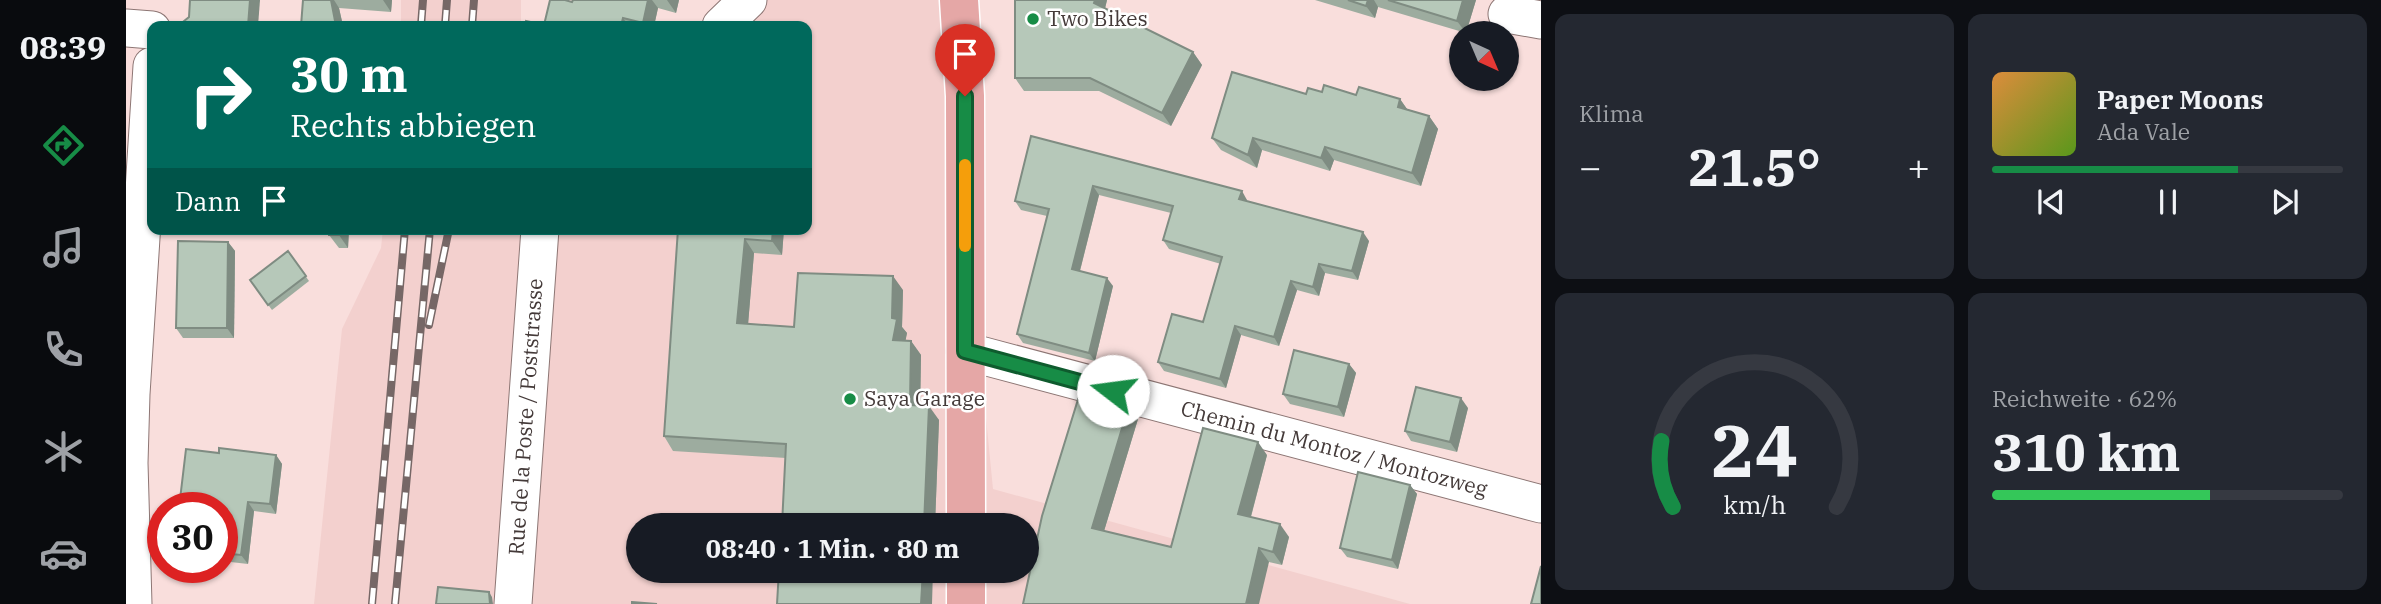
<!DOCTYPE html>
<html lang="de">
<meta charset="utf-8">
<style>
:root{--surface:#171b24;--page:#242831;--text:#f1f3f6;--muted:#9ea1a6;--line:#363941;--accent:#178c46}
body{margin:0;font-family:"IBM Plex Serif",serif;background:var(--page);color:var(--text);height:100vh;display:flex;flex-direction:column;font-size:26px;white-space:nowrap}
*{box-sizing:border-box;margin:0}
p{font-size:23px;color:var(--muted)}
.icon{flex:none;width:38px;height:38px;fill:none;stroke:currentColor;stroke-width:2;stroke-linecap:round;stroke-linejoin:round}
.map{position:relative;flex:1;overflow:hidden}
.side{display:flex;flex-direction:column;gap:14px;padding:14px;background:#0d0f14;width:840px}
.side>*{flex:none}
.guide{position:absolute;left:21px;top:21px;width:665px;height:214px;border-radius:14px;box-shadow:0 2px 5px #0004;background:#00695c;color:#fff;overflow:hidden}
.needle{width:46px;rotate:136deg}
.controls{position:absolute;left:1323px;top:21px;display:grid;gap:14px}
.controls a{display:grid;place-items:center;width:70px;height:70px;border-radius:50%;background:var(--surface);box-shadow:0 2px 5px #0004;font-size:35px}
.speed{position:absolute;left:21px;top:492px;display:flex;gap:14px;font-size:35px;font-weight:700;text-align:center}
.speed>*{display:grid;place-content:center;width:91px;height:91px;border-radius:50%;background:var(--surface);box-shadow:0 2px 5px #0004;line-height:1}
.speed .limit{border:10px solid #d22;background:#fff;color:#111}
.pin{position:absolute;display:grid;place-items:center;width:60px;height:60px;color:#fff;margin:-72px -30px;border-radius:50% 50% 50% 0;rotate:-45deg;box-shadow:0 0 7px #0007}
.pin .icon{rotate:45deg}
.me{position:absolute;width:77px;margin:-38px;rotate:285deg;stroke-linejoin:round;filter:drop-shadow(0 0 5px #0008)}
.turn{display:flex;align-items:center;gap:24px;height:147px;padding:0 28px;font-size:32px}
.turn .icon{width:91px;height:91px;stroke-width:2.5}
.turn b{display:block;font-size:49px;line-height:60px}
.then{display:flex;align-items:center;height:66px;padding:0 28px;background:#0003;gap:14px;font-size:26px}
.big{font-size:52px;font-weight:800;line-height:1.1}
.side .widget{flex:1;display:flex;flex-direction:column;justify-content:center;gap:10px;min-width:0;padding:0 24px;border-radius:14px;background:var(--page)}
.side .dial{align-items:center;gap:0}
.dial svg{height:182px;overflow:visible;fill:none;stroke:var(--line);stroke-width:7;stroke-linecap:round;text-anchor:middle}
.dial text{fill:var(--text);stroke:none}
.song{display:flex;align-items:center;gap:21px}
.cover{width:84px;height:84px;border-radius:10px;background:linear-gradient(135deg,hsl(30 70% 55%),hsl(90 70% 35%))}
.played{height:7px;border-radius:4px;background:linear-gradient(90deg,var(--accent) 70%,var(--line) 70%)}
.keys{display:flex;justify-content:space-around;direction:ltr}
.heat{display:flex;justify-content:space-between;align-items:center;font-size:38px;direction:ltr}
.charge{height:10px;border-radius:5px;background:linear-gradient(90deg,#34c759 62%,var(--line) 0)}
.side .tiles{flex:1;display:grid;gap:14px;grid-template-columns:repeat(2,1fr)}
.trip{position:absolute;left:500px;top:513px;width:413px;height:70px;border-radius:35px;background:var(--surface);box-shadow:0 2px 5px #0004;font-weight:800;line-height:70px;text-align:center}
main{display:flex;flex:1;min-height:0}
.menu{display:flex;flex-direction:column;width:126px;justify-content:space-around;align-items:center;background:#090b0e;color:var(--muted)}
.menu .icon{width:49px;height:49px}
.menu .selected{color:var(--accent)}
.menu b{font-size:32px;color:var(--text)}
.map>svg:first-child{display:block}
</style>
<main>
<nav class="menu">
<b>08:39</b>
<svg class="icon selected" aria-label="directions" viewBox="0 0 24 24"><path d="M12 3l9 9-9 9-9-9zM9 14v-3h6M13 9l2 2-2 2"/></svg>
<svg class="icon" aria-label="music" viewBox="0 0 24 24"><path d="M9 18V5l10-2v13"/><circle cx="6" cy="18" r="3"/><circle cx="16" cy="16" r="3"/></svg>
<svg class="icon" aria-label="phone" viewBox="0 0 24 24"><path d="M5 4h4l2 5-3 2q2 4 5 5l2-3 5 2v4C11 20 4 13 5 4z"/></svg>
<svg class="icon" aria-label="climate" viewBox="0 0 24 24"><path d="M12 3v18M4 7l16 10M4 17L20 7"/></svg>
<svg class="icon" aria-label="car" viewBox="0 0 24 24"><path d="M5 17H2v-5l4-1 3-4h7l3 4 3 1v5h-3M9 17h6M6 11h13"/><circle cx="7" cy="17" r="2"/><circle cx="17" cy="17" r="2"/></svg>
</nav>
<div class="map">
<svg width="1415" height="604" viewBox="0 0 1415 604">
<rect width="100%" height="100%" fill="#f9dedc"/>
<g fill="#f3d0ce" fill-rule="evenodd">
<rect x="275" y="0" width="120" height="26"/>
<path d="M621,0H819L867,489L1284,604H188L216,329L255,248L257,229H681V26H589ZM513,525H901V570H513Z"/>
</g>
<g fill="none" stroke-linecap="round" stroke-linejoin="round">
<defs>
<g id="minor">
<polyline points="1381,14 1415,20"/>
<polyline points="595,26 622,0"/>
<polyline points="0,28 26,30"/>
<polyline points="839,351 1415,504"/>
<polyline points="7,604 3,463 5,394 26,66"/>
<polyline points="387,604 414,229"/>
</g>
<g id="major">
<polyline points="833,0 839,96 840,525"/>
<polyline points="840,570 840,604"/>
</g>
</defs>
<use href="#minor" stroke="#8d7674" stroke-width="39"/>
<use href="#major" stroke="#fff" stroke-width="41"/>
<use href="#minor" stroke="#fff" stroke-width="37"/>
<use href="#major" stroke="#e5a7a6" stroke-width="38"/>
<defs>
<g id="rail">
<polyline points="295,26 297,0"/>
<polyline points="319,26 321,0"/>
<polyline points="346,26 348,0"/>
<polyline points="303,325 323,229"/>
<polyline points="246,604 279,229"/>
<polyline points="269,604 304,229"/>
</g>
</defs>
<use href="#rail" stroke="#766766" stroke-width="8"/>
<use href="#rail" stroke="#fff" stroke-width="5" stroke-dasharray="16" stroke-linecap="butt"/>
</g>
<g fill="#9dac9f">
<polygon points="177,0 266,0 265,12 213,8 217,26 175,26"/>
<polygon points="447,0 553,0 550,13 532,8 528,26 399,26 418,25 446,2"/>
<polygon points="889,0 981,0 979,9 1067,52 1076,65 1045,126 973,91 898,91 889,78"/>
<polygon points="1189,0 1350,0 1340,33 1252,7 1249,18"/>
<polygon points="1196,92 1274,99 1281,109 1303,116 1312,129 1295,186 1208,160 1204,171 1136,150 1131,168 1095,150 1086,138 1180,94"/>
<polygon points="905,136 1121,200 1121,201 1243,241 1232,280 1199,273 1193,296 1171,290 1153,346 1115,335 1100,388 1038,371 1032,362 1077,322 1095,264 1043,249 1037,240 1045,213 973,195 954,271 987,286 969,361 897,343 891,334 921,216 895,210 889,201"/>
<polygon points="202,229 223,229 222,248 213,248 203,235"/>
<polygon points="552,229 658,229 656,255 628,253 622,324 668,327 777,290 776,327 781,333 779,341 785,341 795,355 794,405 813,420 809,525 656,525 660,458 547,451 538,436"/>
<polygon points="102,242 109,251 108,338 57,338 50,328"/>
<polygon points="162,251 183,281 146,310 124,280"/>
<polygon points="1223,364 1230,373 1218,417 1164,404 1157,394"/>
<polygon points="1003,405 1012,419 978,531 1045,547 1141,455 1125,517 1163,537 1156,565 1143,562 897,604"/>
<polygon points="1342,408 1331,452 1285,441 1279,431"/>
<polygon points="93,453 150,455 156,464 150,514 128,511 122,564 96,561 96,508"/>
<polygon points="1284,485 1291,494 1272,569 1221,557 1214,548"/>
</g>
<g fill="#7f8c82">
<polygon points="124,0 134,0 132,26 122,26"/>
<polygon points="205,0 208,0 213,8 217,26 210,26"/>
<polygon points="257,0 266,0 265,12"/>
<polygon points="522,0 526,0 532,8 528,26 519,26 517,23"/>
<polygon points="541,0 553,0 550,13"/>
<polygon points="969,0 981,0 977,16 968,3"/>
<polygon points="1242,0 1248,0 1252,7 1249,18 1240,6"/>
<polygon points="1337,0 1350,0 1340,33 1331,21"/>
<polygon points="497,18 503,26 495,26"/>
<polygon points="1067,52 1076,65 1045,126 1036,113"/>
<polygon points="1274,99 1283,112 1272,107"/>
<polygon points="1303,116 1312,129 1295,186 1286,173"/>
<polygon points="1127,138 1136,150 1131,168 1122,155"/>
<polygon points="1199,147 1208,160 1204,171 1195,158"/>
<polygon points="967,186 973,195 952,278 946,269"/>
<polygon points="1116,191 1121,200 1119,207 1113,199"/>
<polygon points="213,229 223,229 222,248 213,235"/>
<polygon points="647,229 658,229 656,255 646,241"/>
<polygon points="1237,232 1243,241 1232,280 1226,271"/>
<polygon points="619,239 628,253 621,337 611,323"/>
<polygon points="102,242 109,251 108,338 101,328"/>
<polygon points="1193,264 1199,273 1193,296 1187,287"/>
<polygon points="767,276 777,290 776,327 781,333 777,354 767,340 766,318"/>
<polygon points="981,278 987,286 969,361 963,353"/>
<polygon points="1165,281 1171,290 1153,346 1148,337"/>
<polygon points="1109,326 1115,335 1100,388 1094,379"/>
<polygon points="785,341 795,355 794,419 784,405"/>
<polygon points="1223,364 1230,373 1218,417 1212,407"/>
<polygon points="1335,398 1342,408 1331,452 1324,442"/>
<polygon points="1003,405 1012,419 975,541 966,528"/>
<polygon points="803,406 813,420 809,525 798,525"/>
<polygon points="1132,442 1141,455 1122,527 1112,514"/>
<polygon points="150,455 156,464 150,514 144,504"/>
<polygon points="1284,485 1291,494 1272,569 1266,560"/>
<polygon points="122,502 128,511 122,564 115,555"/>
<polygon points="1154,524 1163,537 1156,565 1147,552"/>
<polygon points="1133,548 1143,562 1133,604 1120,604"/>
<polygon points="797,570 807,570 806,604 795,604"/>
<polygon points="363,592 366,597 367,604 364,604"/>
</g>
<g fill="#b6c8b9" stroke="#7f8c82" stroke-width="2">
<polygon points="64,0 124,0 122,26 52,26 63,17"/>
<polygon points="177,0 205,0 210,26 175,26"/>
<polygon points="424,0 439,0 446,2 447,0 522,0 517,23 497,18 495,26 399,26 400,21 418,25"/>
<polygon points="889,0 969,0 968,3 1067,52 1036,113 964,78 889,78"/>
<polygon points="1222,0 1242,0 1240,6"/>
<polygon points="1262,0 1337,0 1331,21"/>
<polygon points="1106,72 1180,94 1182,88 1196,92 1198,85 1230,95 1233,87 1274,99 1272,107 1303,116 1286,173 1199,147 1195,158 1127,138 1122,155 1086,138"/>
<polygon points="905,136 1116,191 1113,199 1237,232 1226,271 1193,264 1187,287 1165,281 1148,337 1109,326 1094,379 1032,362 1046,314 1077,322 1096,257 1037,240 1047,206 967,186 946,269 981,278 963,353 891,334 923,209 889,201"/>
<polygon points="202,229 213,229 213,235 203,235"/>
<polygon points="552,229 647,229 646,241 619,239 611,323 668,327 672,273 767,276 766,318 771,319 767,340 785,341 784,405 803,406 798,525 656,525 660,444 538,436"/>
<polygon points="52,241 102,242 101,328 50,328"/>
<polygon points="162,251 180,276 142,305 124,280"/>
<polygon points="1168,350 1223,364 1212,407 1157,394"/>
<polygon points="1290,387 1335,398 1324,442 1279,431"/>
<polygon points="954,393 1003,405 966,528 1045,547 1077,428 1132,442 1112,514 1154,524 1147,552 1133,548 1120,604 897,604 916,516"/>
<polygon points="93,448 150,455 144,504 122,502 115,555 96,553 96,508 53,508 60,449 93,453"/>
<polygon points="1232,472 1284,485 1266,560 1214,548"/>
<polygon points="1415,566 1415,604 1405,604"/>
<polygon points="653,570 797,570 795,604 651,604"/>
<polygon points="312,587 363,592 364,604 310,604"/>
<polygon points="506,602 531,604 506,604"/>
</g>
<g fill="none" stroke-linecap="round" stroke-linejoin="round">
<defs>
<polyline id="route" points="839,96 839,351 987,391"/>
</defs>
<use href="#route" stroke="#0f5b2e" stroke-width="18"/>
<use href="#route" stroke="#178c46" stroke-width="12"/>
<polyline stroke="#f59e0b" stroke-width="12" points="839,246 839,165"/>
</g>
<g fill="#178c46" stroke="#fff" stroke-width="2.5">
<circle cx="907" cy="19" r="7"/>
<circle cx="724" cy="399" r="7"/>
</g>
<g text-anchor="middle" stroke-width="5" stroke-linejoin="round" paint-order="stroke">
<g font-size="21" fill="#443a39" stroke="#fff" text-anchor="start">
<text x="921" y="26">Two Bikes</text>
<text x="738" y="406">Saya Garage</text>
</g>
<g font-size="21" fill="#443a39" stroke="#fff">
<text transform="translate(400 417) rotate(-86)" y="7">Rue de la Poste / Poststrasse</text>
<text transform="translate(1208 449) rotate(15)" y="7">Chemin du Montoz / Montozweg</text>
</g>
</g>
</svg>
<div class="controls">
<a><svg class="needle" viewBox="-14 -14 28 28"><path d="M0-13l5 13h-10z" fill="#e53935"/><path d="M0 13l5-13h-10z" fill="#9ea1a6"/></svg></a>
</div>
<div class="speed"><div class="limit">30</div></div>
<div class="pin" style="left:839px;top:96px;background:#d93025"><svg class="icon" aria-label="arrive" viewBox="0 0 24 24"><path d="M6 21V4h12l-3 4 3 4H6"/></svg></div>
<svg class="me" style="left:987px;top:391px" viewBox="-20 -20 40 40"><circle r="19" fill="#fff"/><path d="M0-13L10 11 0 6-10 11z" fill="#178c46"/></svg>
<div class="trip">08:40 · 1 Min. · 80 m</div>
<div class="guide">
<div class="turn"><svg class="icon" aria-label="right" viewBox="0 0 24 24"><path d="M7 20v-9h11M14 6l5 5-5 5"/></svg><div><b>30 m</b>Rechts abbiegen</div></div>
<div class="then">Dann<svg class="icon" aria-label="arrive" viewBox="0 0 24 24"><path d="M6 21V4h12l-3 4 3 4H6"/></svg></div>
</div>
</div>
<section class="side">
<div class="tiles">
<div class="widget"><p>Klima</p>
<div class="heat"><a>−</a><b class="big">21.5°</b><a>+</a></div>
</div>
<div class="widget">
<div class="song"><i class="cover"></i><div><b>Paper Moons</b><p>Ada Vale</p></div></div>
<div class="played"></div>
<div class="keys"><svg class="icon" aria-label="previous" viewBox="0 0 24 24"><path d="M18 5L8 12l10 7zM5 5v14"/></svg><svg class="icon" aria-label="pause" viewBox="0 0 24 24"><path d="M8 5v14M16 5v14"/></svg><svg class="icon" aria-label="next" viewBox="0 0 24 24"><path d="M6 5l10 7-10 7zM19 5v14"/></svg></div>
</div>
<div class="widget dial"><svg viewBox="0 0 100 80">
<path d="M14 69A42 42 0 1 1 86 69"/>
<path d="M14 69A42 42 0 0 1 9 40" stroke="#178c46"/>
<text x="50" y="56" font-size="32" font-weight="700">24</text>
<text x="50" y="72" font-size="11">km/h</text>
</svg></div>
<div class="widget"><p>Reichweite · 62%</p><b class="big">310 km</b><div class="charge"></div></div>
</div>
</section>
</main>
